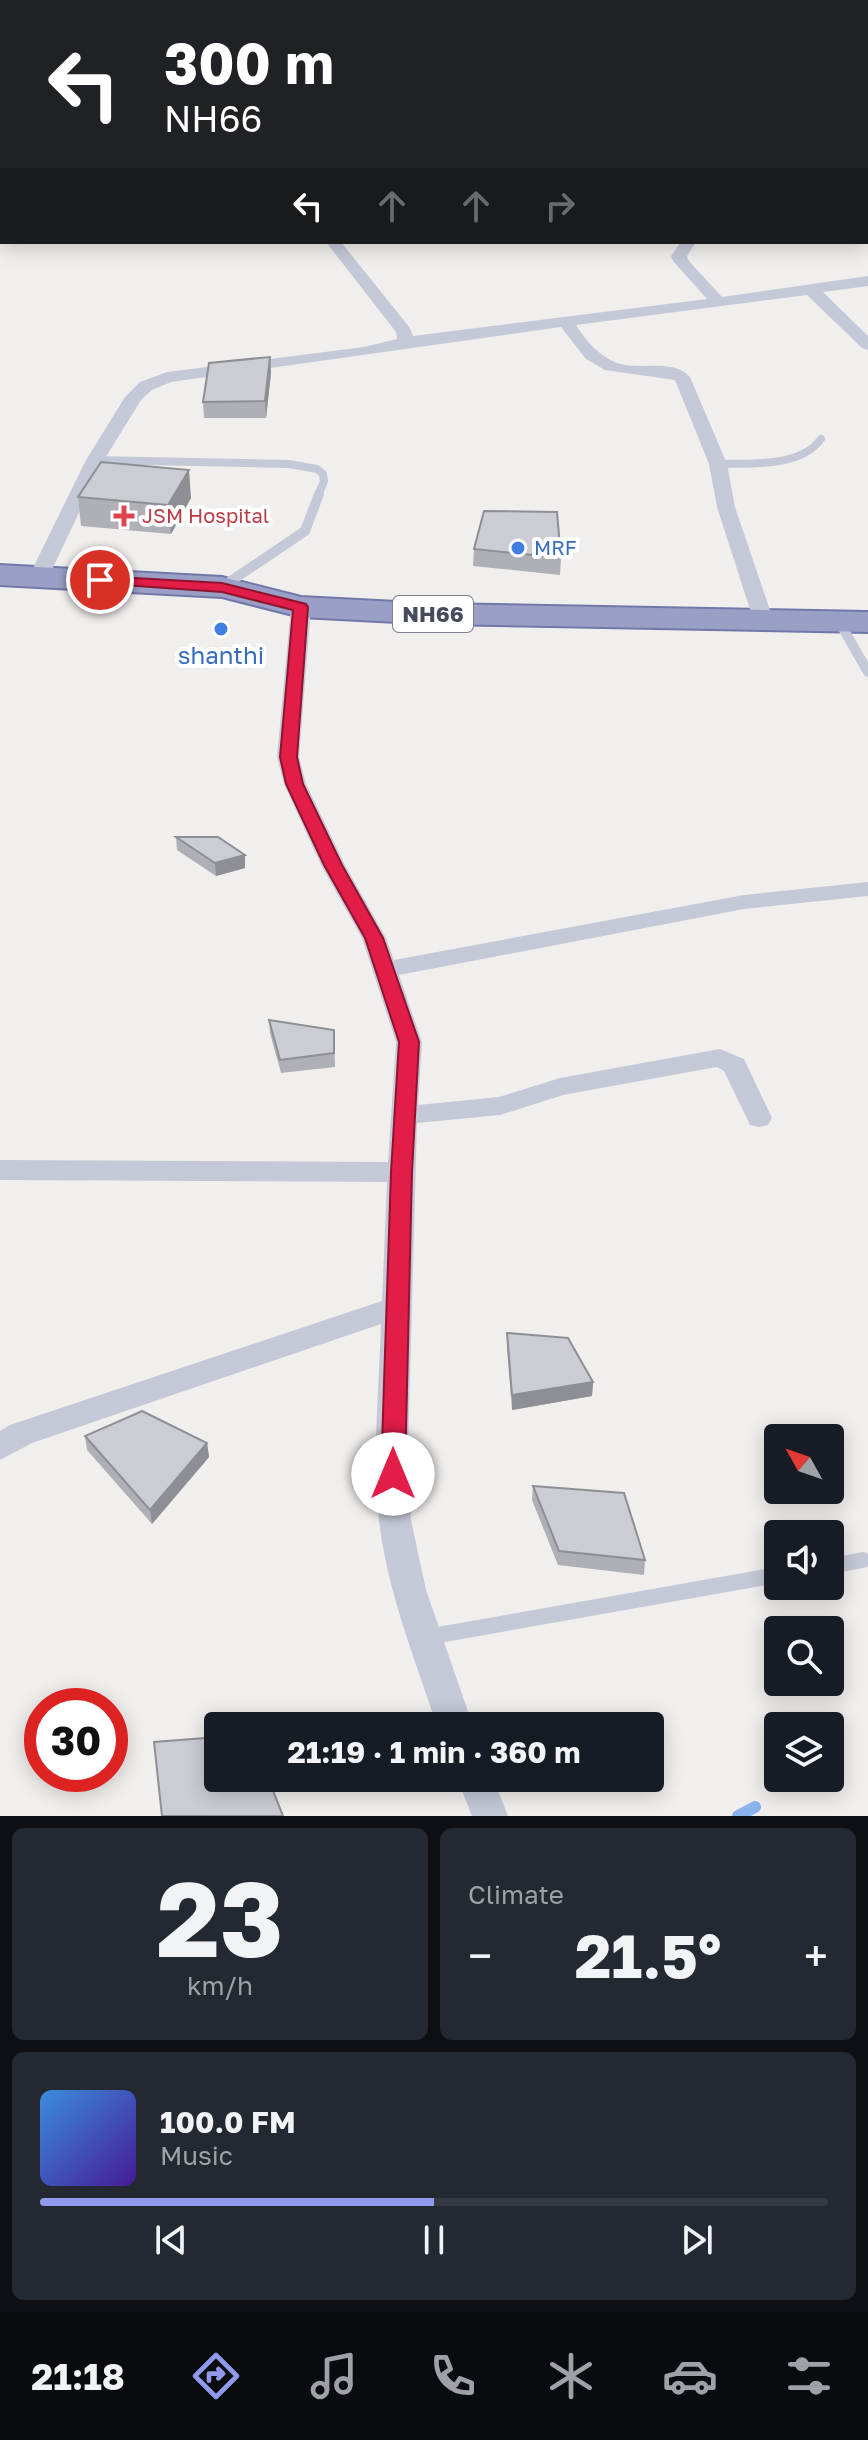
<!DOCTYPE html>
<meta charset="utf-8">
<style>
:root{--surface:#171b24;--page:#242831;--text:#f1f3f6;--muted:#9ea1a6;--line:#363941;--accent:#9099ec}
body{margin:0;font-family:"Golos Text",sans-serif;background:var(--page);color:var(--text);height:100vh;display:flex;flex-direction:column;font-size:30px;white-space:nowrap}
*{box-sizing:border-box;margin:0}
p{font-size:26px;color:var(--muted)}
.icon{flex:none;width:44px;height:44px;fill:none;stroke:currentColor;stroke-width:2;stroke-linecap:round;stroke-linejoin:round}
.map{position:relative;height:1816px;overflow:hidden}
.drawer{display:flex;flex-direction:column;gap:12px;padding:12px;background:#0d0f14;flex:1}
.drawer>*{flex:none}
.banner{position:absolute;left:0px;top:0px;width:868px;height:244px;box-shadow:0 4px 20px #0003;background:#202124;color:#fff;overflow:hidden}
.needle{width:52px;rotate:310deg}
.tools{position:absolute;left:764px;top:1424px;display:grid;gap:16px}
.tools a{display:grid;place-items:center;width:80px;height:80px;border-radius:8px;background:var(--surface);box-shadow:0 4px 20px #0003;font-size:40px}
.speed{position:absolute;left:24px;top:1688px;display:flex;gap:16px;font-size:40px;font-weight:700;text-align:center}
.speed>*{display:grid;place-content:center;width:104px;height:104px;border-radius:50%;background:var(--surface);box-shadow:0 4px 20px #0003;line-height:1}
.speed .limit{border:12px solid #d22;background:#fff;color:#111}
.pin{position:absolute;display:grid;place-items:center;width:68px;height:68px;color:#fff;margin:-34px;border:4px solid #fff;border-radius:50%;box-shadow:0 2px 8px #0007}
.me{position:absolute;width:88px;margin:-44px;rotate:0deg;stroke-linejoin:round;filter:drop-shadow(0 0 6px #0008)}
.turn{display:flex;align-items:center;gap:28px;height:168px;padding:0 32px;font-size:36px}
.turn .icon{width:104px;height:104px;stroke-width:2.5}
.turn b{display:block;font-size:56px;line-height:68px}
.lanes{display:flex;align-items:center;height:76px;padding:0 32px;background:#0003;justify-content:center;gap:40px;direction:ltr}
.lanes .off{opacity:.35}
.big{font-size:60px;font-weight:700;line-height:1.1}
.drawer .tile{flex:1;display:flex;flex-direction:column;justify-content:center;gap:12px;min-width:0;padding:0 28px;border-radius:12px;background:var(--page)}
.drawer .dial{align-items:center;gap:0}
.dial b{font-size:104px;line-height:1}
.song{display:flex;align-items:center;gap:24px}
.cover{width:96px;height:96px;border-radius:12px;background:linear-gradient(135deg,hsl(210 70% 55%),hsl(260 70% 35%))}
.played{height:8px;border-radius:4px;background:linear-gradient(90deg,var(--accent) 50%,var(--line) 50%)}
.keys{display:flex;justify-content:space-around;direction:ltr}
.heat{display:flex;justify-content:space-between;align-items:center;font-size:44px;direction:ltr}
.drawer .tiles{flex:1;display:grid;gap:12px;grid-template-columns:1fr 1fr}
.tile:last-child{grid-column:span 2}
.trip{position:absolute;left:204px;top:1712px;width:460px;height:80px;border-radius:8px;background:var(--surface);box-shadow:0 4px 20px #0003;font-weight:700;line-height:80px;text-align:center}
.dock{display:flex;height:128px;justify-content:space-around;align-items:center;background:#090b0e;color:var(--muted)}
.dock .icon{width:56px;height:56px}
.dock .active{color:var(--accent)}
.dock b{font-size:36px;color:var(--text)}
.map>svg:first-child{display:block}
</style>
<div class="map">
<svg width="868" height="1816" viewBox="0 0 868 1816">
<rect width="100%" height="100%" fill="#f1efee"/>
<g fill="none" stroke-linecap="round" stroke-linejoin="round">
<polyline stroke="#89b5ec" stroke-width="12" points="738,1816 755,1807"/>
<polygon fill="#89b5ec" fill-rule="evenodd" points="659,0 680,0 681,2 660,2"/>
<defs>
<polygon id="trunk" points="0,565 222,577 301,597 436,604 868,612 868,632 436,624 301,617 222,597 0,585"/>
</defs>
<use href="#trunk" stroke="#7178a9" stroke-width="4"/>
<g stroke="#c5c8d6" stroke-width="8">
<polyline points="95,460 289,464 317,469 323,474 324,481 318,496"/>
<path d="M718,464C750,463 800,468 821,439"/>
</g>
<g stroke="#c5c8d6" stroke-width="10">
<polyline points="222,587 305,531 319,494"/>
<polyline points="840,623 868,672"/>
</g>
<g stroke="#c5c8d6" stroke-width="16">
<polyline points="830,1566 863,1560"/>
<polyline points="427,1637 778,1575"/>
</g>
<g fill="#c5c8d6" fill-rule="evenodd">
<polygon points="0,0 5,0 7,2 2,2 0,6"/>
<polygon points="262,0 276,0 278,2 264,2"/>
<polygon points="331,0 348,0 350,2 333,2"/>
<polygon points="645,0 664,0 666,2 647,2"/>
<polygon points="868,45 868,53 866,54 866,46"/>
<rect x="0" y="208" width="2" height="8"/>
<path d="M326,242H341L410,328L413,336L707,299L673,261L671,256L681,242H696L687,256L688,260L722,297L868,276V286L823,292L868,336V350L862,348L807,295L576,325C586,341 599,356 617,363C640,371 673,358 690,377L727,464L735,507L774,622L771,626H757L754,622L717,507L709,464L675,380L605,370L586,359L561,327L171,382L152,390L141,400L104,460L49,576L46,580H32L29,576L86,460L125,397L140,382L167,372L364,347L397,339L396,332Z"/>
<path d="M301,601L311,607L299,757L306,784L345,865L386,938L394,960L744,895L868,882V896L744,909L399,975L422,1042L418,1105L499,1097L560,1078L720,1049L744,1059L772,1118L768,1125L759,1127L750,1125L724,1071L717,1067L563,1095L500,1115L417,1123L408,1450L411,1520L426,1590L473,1726H437C415,1659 387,1591 379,1520C372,1455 379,1388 381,1324L32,1443L0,1460V1431L10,1425L382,1301L387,1182L0,1180V1160L388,1162L396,1042L362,938L321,865L284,784L277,757L291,607Z"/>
<polygon points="457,1778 493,1778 508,1816 472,1816"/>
</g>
<use href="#trunk" fill="#9aa0c5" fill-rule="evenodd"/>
</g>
<g fill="#afafb6">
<polygon points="270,357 271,373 266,418 204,418 203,402"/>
<polygon points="78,497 191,498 171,534 81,526"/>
<polygon points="474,549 561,558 560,575 473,566"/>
<polygon points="176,837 245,855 245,868 216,876 177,850"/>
<polygon points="269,1020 334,1030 335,1067 281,1073 270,1033"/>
<polygon points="507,1333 593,1382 592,1396 512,1410 507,1348"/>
<polygon points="85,1436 207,1443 209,1457 152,1524 87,1450"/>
<polygon points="533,1486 645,1560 644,1575 558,1565 532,1500"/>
</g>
<g fill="#8e8f94">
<polygon points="270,357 271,373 266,418 265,401"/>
<polygon points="189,470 191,498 171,534 168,505"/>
<polygon points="245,855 245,868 216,876 215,863"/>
<polygon points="593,1382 592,1396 512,1410 512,1395"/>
<polygon points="207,1443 209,1457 152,1524 150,1510"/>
</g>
<g fill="#cbccd4" stroke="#8e8f94" stroke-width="2">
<polygon points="270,357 265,401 203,402 209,363"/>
<polygon points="101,462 189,470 168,505 78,497"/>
<polygon points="484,511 557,512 561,558 474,549"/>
<polygon points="176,837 218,837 245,855 215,863"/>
<polygon points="269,1020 334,1030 334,1053 280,1060"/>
<polygon points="507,1333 568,1338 593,1382 512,1395"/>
<polygon points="142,1411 207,1443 150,1510 85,1436"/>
<polygon points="533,1486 624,1493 645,1560 559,1551"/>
<polygon points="218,1737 218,1778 268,1778 283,1816 162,1816 154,1742"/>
</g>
<polygon fill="#e11d48" stroke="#92132f" stroke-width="2" points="100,576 222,583 306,604 308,607 297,757 303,784 342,865 383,938 419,1042 412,1172 405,1474 402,1480 393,1483 385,1480 381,1474 391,1172 399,1042 365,938 324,865 286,784 280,757 293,610 222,592 95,583 95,577"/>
<path fill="#e0444e" stroke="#fff" stroke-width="3" d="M120 504h8v8h8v8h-8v8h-8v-8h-8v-8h8z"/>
<g fill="#3f7fe0" stroke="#fff" stroke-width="3">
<circle cx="518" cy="548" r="8"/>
<circle cx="221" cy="629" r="8"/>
</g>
<g text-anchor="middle" stroke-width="8" stroke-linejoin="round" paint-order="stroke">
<g font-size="20" fill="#be3a42" stroke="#fff" text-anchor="start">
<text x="142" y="523">JSM Hospital</text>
</g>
<g font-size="20" fill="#366cbe" stroke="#fff" text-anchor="start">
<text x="534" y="555">MRF</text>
</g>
<rect fill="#fff" stroke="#7e808d" stroke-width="2" x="393" y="596" width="80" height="36" rx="6"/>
<g font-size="22" font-weight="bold" fill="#464a5c">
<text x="433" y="622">NH66</text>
</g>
<g font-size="24" fill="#366cbe" stroke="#fff">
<text x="221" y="664">shanthi</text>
</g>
</g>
</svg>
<div class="tools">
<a><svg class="needle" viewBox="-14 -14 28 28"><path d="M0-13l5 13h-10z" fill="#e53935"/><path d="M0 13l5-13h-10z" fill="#9ea1a6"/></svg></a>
<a><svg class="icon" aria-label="sound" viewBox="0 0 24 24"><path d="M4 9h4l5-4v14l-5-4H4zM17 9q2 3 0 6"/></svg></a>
<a><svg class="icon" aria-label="search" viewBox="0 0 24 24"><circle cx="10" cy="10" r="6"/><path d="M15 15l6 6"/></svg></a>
<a><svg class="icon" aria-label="layers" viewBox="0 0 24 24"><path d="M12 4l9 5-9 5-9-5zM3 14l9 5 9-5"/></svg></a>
</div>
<div class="speed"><div class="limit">30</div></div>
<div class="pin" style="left:100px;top:580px;background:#d93025"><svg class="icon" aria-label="arrive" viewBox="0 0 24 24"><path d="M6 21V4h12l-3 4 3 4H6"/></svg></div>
<svg class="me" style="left:393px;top:1474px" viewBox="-20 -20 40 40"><circle r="19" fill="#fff"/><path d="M0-13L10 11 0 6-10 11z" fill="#e11d48"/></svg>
<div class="trip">21:19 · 1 min · 360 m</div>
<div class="banner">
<div class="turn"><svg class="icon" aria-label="left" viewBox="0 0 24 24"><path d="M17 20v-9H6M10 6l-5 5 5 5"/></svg><div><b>300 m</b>NH66</div></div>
<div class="lanes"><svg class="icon" aria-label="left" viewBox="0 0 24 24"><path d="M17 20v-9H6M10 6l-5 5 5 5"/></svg><svg class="icon off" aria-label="ahead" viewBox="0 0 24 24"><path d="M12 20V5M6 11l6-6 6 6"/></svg><svg class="icon off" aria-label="ahead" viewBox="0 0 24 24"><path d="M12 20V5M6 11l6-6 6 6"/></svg><svg class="icon off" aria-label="right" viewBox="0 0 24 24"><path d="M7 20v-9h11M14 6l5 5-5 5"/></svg></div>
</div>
</div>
<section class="drawer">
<div class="tiles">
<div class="tile dial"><b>23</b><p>km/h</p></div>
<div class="tile"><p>Climate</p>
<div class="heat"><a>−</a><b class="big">21.5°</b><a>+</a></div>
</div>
<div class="tile">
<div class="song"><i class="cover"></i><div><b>100.0 FM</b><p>Music</p></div></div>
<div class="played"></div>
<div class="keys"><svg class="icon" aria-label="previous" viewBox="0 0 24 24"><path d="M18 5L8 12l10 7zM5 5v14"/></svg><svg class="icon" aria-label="pause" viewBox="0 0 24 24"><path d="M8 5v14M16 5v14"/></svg><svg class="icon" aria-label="next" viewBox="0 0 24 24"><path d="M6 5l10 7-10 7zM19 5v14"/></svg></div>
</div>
</div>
</section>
<nav class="dock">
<b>21:18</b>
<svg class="icon active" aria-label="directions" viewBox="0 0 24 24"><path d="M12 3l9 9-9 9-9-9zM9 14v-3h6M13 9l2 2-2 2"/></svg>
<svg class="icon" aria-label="music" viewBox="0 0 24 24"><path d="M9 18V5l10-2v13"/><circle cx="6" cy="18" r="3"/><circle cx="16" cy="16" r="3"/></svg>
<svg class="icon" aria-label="phone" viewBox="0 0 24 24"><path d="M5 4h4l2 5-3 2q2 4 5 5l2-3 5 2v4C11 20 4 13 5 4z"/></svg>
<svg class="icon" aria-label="climate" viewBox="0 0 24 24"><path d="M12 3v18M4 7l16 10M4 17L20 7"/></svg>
<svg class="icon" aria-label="car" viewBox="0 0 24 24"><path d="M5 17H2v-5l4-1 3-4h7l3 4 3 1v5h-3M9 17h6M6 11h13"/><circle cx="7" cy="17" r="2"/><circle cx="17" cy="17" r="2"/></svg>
<svg class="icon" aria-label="filters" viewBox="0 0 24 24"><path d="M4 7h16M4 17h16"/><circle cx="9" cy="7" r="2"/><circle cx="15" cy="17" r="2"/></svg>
</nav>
